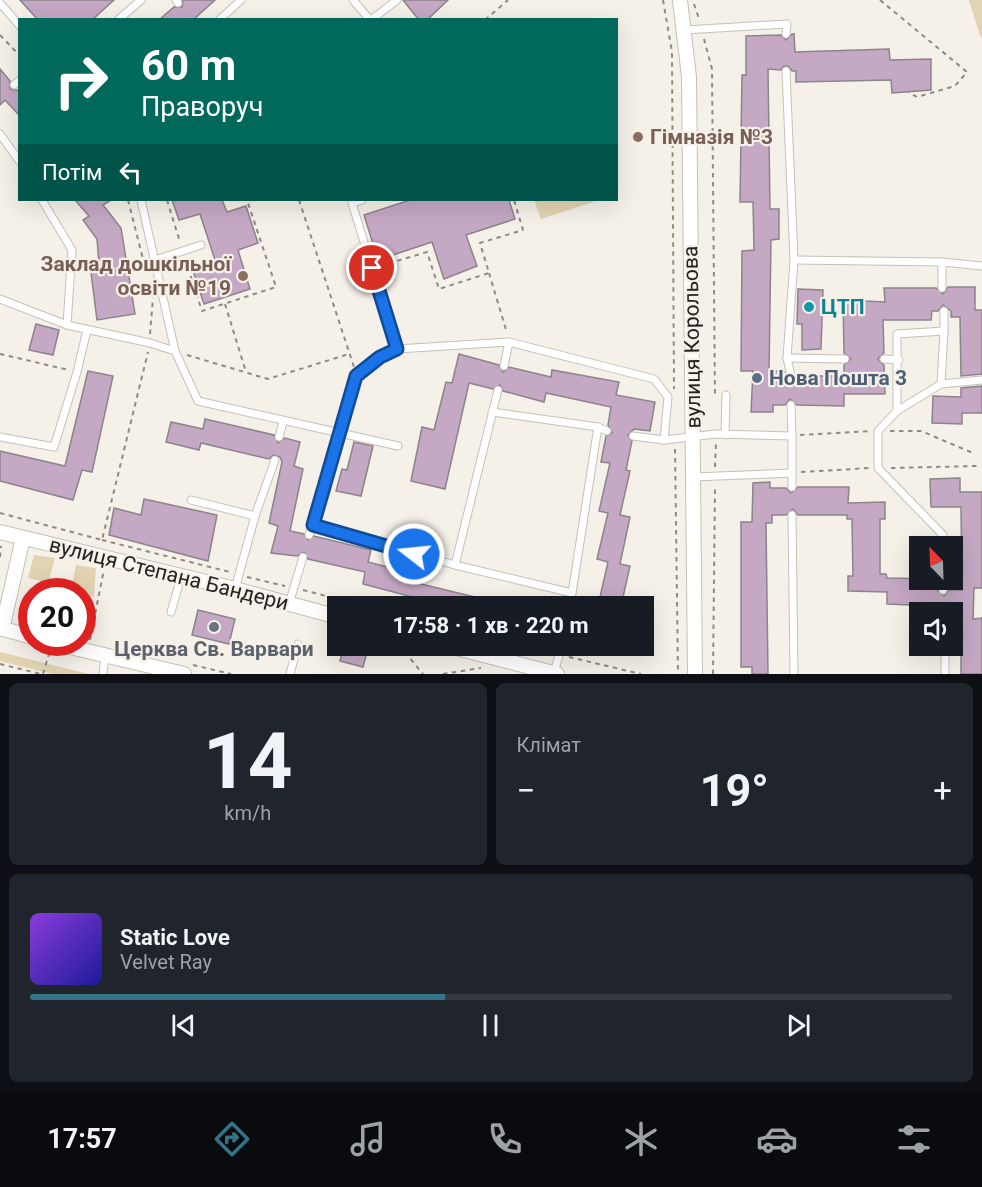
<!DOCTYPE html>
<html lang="uk">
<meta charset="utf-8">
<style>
:root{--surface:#171b24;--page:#20242c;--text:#f1f3f6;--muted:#9ea1a6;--line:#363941;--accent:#337487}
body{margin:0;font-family:Roboto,sans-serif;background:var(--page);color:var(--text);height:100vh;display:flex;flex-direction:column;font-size:22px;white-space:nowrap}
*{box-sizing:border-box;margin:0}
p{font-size:20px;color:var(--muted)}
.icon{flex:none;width:33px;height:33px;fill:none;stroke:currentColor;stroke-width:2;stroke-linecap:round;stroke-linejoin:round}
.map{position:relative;height:674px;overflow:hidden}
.details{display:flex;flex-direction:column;gap:9px;padding:9px;background:#0d0f14;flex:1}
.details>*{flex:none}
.hud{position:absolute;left:18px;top:18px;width:600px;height:183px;border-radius:0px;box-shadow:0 6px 24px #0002;background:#00695c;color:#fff;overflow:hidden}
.needle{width:39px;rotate:337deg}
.tools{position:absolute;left:909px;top:536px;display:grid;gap:12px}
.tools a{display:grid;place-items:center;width:54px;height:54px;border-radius:0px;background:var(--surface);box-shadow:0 6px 24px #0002;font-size:30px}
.speed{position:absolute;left:18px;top:578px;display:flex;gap:12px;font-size:30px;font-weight:700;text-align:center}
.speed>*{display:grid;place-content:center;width:78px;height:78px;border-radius:50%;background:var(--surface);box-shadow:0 6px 24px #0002;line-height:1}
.speed .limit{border:9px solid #d22;background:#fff;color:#111}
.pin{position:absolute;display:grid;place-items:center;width:51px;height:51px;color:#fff;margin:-26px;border:3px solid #fff;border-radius:50%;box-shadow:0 2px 6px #0007}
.me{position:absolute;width:66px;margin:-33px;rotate:286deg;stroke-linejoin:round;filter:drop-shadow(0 0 4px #0008)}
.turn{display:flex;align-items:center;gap:21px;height:126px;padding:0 24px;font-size:27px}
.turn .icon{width:78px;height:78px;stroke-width:2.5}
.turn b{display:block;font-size:42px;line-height:51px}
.then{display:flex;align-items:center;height:57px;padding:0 24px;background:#0003;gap:12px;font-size:22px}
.big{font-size:45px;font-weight:700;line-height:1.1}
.details .tile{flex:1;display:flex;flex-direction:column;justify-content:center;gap:9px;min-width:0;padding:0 21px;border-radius:9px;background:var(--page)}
.details .dial{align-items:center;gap:0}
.dial b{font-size:78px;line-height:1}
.song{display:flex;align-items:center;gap:18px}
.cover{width:72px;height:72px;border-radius:9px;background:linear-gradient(135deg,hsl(270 70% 55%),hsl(240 70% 35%))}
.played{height:6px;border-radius:3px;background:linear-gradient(90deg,var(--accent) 45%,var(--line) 45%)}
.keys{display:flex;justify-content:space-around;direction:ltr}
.heat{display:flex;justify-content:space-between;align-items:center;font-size:33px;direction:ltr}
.details .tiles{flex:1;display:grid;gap:9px;grid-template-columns:1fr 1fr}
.tile:last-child{grid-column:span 2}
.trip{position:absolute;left:327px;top:596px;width:327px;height:60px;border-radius:0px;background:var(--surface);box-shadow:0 6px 24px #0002;font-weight:700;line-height:60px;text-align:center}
.dock{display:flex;height:96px;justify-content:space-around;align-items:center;background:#090b0e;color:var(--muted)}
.dock .icon{width:42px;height:42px}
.dock .active{color:var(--accent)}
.dock b{font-size:27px;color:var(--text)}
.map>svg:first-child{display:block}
</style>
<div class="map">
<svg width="982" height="674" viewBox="0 0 982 674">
<rect width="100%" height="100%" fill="#f5f1e9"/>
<g fill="#e2d4b2">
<polygon points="969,0 982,0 982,38 980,36"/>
<polygon points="534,200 595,200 596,201 541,219"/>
<polygon points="34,555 55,558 48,583 28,578"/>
<polygon points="76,565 96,568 94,597 72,586"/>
<polygon points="0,652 89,674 52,674 0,661"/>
</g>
<g fill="#c5a8c4" stroke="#8b848a" stroke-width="1.5">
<polygon points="20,0 114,0 92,20 38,20"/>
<polygon points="183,0 215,0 193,20 159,20 174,7 182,7"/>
<polygon points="403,0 448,0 427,20 419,20"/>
<polygon points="792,34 794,34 795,52 889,49 890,60 931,59 931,90 892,93 891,80 796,82 796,71 792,71 788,66 784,66 781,70 768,69 770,209 779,209 779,239 771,240 769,371 784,371 790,381 794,380 797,376 844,376 844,365 851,359 844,353 843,300 885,302 884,288 936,288 943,294 948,287 975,287 975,310 982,310 982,374 961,376 960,317 951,317 951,311 943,305 938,311 932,311 931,320 883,320 884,353 878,359 884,365 885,394 844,394 844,406 797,405 790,399 785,405 773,405 773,412 751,412 753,371 741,371 742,251 754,250 753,202 740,202 742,75 746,75 746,36 781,35 786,40"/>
<polygon points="0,69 10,81 10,89 20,91 20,116 5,100 0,105"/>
<polygon points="75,200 111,200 103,205 121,228 135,314 97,320 90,265 99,264 97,239 83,220 89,216"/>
<polygon points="172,200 222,200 227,212 246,206 258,243 238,250 250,289 204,304 193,271 216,263 200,214 179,220"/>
<polygon points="410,200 509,200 515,219 466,235 477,266 444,279 432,242 378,260 364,215"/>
<polygon points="798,289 823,290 821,349 802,350 802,324 797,324"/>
<polygon points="36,324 59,330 53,355 29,350"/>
<polygon points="459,354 499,365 503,372 509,367 551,377 552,370 619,382 616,395 655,402 650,431 634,429 628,435 632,441 626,470 630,471 620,515 630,517 620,564 630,566 621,606 598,606 608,562 597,559 608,513 599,511 610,463 601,462 606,436 612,433 608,425 611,407 546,393 544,402 503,391 500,385 493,389 469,383 445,489 411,481 422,427 434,430 446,382 452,383"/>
<polygon points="88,371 113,376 92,472 82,470 73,500 0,481 0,451 65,466"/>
<polygon points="982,386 982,413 962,413 962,424 932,423 933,396 961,397 961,388"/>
<polygon points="205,419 274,435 278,443 285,438 300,442 294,466 303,469 290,531 304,534 308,540 314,536 371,550 368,562 423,576 421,584 496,602 496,606 418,606 420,599 363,584 365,572 308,559 304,552 297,556 271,553 278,526 269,523 282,462 280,457 273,455 269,459 201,443 199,450 166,442 171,422 203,429"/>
<polygon points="354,442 373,446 361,496 336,491 342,469 347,470"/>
<polygon points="960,478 960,492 982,492 982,588 974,588 973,619 982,618 982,674 961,674 961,619 952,619 952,612 937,612 937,606 887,604 887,592 848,591 848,576 853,576 852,519 847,519 847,515 798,515 793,509 786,515 772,515 772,523 766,523 768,674 752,674 752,667 741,667 741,522 752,522 753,483 770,482 770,488 786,488 791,493 798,487 849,487 848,503 885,502 885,519 880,519 880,574 886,574 887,578 936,579 937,590 944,596 949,590 962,590 961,507 931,507 930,479"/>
<polygon points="144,499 217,515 208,561 109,535 114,508 141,515"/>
<polygon points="198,610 235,619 229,644 192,635"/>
<polygon points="344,645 369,645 363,667 340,661"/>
</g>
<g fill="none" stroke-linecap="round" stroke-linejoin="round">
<defs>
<g id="service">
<polyline points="176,0 178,3"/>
<polyline points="353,0 370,20"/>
<polyline points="0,3 20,26"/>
<polyline points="118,20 141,0"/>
<polyline points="219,20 241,0"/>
<polyline points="371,20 397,0"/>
<polyline points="685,30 787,24 786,34"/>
<polyline points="786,71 794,260 787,358 791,376"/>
<polyline points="14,85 20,80"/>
<polyline points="0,134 20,162"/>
<polyline points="42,200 72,250 67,325 150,343 175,351 198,401 398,446"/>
<polyline points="141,200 175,351"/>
<polyline points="362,200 352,203 397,349"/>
<polyline points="155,260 201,245"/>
<polyline points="794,260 942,262 982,266"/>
<polyline points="942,262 942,288"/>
<polyline points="0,299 67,325"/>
<polyline points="787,358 845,359"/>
<polyline points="884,359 899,360"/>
<polyline points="504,366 509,342"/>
<polyline points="941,384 982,380"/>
<polyline points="897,411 941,384 944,331"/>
<polyline points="492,412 598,427 607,431"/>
<polyline points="725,435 726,395"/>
<polyline points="633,436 664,440"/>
<polyline points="792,436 792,487"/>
<polyline points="0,437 54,447 77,372 87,330"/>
<polyline points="279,437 283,422"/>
<polyline points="693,477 792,473"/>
<polyline points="191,500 255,516"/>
<polyline points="792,515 794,674"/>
<polyline points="313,524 455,565 572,593"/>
<polyline points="309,535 356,376 380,357 397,349 509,342 654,379 668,397 664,440 716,434 792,436 791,405"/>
<polyline points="943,546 943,535 878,468 878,431 897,411 897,334 944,331 944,311"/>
<polyline points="455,565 498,390"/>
<polyline points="943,579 943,590"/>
<polyline points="235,589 255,516 275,460"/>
<polyline points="289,604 303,557"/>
<polyline points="570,606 598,427"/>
<polyline points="171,612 181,577"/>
<polyline points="945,645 945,674"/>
<polyline points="554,673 562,645"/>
<polyline points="103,674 105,657"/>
<polyline points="290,674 298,644"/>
</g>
<g id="minor">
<polyline points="680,0 689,77 695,674"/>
<polyline points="0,532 235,589 338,617"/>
<polyline points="0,628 32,637"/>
<polyline points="2,629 23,538"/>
<polyline points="49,642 184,674"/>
<polyline points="445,645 557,674"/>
</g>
</defs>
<use href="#service" stroke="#c4c1b8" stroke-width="9"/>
<use href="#minor" stroke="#c4c1b8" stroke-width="16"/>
<g stroke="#8e8b85" stroke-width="2" stroke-dasharray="4.5 4.5" stroke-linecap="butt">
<polyline points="663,0 672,52 674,389"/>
<polyline points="880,0 967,72 955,86 917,97 908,92"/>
<polyline points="694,4 699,19"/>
<polyline points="485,20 508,0"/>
<polyline points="0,35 20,56"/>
<polyline points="704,39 712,69 715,398"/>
<polyline points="128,200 144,263"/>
<polyline points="167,200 180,242"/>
<polyline points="299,200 354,367"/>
<polyline points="185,259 202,311 276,287 247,200"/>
<polyline points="380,266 427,252 439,289 489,273 480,243 523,230 514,200"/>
<polyline points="489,273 507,333"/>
<polyline points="225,304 246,372"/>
<polyline points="150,334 153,298"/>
<polyline points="0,354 69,370"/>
<polyline points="187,355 268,379 349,354"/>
<polyline points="890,431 921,431 973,453"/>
<polyline points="800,435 870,431"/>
<polyline points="675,449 678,674"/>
<polyline points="715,467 716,443"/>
<polyline points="891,468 977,466"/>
<polyline points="801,472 870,468"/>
<polyline points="0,513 102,540 148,352"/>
<polyline points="102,540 230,572"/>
<polyline points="0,557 1,546"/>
<polyline points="247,577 285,586"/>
<polyline points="303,590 365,606"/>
<polyline points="90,640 104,569"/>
<polyline points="399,645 423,674"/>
<polyline points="520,645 549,652"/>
<polyline points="569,657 641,674"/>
<polyline points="0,664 41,674"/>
<polyline points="193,665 231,674"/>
<polyline points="43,674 49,654"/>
<polyline points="443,674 481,668"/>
<polyline points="713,674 715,485"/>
</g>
<use href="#service" stroke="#fff" stroke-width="7"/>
<use href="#minor" stroke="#fff" stroke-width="14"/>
</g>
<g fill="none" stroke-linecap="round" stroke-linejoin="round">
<defs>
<polyline id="route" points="372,268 397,349 380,357 356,376 313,525 414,554"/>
</defs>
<use href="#route" stroke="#114b97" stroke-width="15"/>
<use href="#route" stroke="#1a73e8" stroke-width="10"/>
</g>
<g fill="#8d6e63" stroke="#f5f1e9" stroke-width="2">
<circle cx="638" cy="137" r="6"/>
<circle cx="243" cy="276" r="6"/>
</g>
<circle fill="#0f9aa8" stroke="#f5f1e9" stroke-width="2" cx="809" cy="307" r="6"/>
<circle fill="#5c6f8a" stroke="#f5f1e9" stroke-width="2" cx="757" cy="378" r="6"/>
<circle fill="#6b7280" stroke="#f5f1e9" stroke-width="2" cx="214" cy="627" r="6"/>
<g text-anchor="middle" stroke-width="4.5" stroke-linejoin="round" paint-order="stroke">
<g font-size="21" font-weight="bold" fill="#785e54" stroke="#f5f1e9" text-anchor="start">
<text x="650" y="144">Гімназія №3</text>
<text x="231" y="271" text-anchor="end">Заклад дошкільної<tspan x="231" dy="24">освіти №19</tspan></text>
</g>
<g font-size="21" font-weight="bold" fill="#0d838f" stroke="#f5f1e9" text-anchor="start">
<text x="821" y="314">ЦТП</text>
</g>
<g font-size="21" fill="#24221f" stroke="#f5f1e9">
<text transform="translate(692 337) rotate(-91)" y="7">вулиця Корольова</text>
<text transform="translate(169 574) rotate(14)" y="7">вулиця Степана Бандери</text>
</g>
<g font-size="21" font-weight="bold" fill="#4e5e75" stroke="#f5f1e9" text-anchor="start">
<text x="769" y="385">Нова Пошта 3</text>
</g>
<g font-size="21" font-weight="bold" fill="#5b616d" stroke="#f5f1e9">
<text x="214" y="656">Церква Св. Варвари</text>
</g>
</g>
</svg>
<div class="tools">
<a><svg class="needle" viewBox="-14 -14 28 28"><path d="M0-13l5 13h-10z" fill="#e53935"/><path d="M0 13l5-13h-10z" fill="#9ea1a6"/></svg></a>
<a><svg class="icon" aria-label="sound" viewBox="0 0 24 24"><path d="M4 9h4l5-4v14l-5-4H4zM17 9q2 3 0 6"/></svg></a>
</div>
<div class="speed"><div class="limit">20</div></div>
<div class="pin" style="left:372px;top:268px;background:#d93025"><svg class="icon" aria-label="arrive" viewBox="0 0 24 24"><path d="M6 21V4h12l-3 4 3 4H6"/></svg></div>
<svg class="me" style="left:414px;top:554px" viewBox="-20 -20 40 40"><circle r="17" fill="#1a73e8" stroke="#fff" stroke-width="3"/><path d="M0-11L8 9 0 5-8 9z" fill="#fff"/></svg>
<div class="trip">17:58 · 1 хв · 220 m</div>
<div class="hud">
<div class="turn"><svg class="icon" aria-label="right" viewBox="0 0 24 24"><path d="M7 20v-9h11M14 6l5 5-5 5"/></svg><div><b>60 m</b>Праворуч</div></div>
<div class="then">Потім<svg class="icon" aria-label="left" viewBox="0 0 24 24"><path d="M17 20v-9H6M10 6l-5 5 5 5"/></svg></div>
</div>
</div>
<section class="details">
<div class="tiles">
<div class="tile dial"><b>14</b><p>km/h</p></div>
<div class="tile"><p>Клімат</p>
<div class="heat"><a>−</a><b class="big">19°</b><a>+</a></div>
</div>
<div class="tile">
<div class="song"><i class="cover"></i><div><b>Static Love</b><p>Velvet Ray</p></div></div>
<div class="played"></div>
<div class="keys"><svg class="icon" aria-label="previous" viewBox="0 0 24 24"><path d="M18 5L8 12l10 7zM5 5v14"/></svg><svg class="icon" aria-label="pause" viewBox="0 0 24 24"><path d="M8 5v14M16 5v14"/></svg><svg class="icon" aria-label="next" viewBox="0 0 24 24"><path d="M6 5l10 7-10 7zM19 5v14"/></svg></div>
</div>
</div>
</section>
<nav class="dock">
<b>17:57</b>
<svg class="icon active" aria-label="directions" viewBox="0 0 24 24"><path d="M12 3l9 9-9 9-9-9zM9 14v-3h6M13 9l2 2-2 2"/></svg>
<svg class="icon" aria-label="music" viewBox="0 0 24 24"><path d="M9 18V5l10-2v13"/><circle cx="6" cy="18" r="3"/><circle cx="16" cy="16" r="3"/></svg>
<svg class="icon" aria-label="phone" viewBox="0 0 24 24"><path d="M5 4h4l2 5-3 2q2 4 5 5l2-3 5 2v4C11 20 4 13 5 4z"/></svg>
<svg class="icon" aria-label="climate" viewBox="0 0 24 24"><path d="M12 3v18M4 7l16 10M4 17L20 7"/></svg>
<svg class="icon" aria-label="car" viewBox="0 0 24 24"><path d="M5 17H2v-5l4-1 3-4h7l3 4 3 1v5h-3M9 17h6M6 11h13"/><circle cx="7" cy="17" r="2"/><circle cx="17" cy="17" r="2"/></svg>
<svg class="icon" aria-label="filters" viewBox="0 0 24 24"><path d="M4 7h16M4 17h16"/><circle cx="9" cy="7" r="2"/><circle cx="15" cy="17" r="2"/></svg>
</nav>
